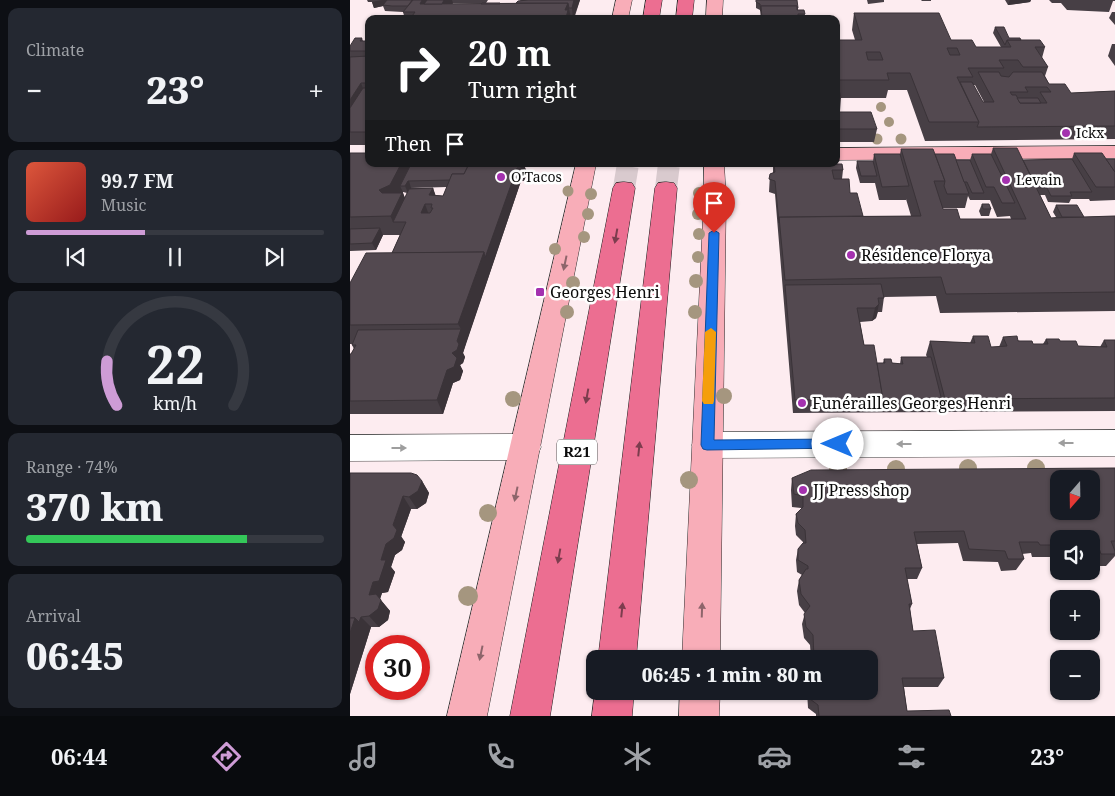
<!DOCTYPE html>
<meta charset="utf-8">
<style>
:root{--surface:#171b24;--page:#242831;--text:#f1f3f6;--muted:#9ea1a6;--line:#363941;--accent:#ce9cd6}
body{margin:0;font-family:"Noto Serif",serif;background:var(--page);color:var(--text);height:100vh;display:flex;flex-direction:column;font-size:19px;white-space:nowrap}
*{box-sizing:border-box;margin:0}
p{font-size:16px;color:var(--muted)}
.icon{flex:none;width:28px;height:28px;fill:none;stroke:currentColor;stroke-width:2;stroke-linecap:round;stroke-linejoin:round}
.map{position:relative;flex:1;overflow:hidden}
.drawer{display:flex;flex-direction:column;gap:8px;padding:8px;background:#0d0f14;width:350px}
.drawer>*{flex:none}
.hud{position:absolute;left:15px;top:15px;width:475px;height:152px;border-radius:10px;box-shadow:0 1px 4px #0004;background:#202124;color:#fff;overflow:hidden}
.needle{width:32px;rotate:200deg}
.buttons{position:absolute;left:700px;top:470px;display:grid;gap:10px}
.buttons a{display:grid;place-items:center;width:50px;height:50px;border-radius:10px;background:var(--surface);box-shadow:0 1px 4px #0004;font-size:25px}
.speed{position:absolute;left:15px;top:635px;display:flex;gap:10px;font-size:25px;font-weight:700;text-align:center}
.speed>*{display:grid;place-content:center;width:65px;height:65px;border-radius:50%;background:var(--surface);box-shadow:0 1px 4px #0004;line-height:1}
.speed .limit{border:8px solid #d22;background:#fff;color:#111}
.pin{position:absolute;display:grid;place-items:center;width:42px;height:42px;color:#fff;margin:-51px -21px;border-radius:50% 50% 50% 0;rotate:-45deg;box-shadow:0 0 5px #0007}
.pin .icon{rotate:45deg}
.me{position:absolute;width:55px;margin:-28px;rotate:270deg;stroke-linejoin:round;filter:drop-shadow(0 0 4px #0008)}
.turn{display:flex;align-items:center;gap:18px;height:105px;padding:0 20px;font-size:22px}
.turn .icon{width:65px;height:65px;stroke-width:2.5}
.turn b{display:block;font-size:35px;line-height:42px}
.then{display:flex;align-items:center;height:48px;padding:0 20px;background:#0003;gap:10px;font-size:19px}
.big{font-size:38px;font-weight:800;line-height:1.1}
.drawer .tile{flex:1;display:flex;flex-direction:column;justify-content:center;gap:8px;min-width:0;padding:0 18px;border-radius:10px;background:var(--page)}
.drawer .dial{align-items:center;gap:0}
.dial svg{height:130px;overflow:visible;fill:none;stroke:var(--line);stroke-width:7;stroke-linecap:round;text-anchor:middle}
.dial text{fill:var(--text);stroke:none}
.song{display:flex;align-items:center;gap:15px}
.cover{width:60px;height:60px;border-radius:8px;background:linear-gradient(135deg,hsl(10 70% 55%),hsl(0 70% 35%))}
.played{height:5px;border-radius:2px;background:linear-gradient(90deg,var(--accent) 40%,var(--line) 40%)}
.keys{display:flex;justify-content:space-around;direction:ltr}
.heat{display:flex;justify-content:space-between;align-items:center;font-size:28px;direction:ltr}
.charge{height:8px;border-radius:4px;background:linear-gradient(90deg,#34c759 74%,var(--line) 0)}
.trip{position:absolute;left:236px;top:650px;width:292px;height:50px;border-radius:10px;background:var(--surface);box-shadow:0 1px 4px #0004;font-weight:800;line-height:50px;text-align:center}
.dock{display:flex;height:80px;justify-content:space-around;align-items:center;background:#090b0e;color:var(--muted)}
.dock .icon{width:35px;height:35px}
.dock .on{color:var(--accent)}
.dock b{font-size:22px;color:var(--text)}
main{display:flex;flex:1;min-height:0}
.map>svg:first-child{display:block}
</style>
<main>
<section class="drawer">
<div class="tile"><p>Climate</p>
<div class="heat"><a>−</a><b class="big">23°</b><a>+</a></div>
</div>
<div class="tile">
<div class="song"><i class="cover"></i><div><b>99.7 FM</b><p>Music</p></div></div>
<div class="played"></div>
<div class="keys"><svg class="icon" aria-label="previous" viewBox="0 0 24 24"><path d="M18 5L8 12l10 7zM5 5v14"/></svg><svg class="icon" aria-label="pause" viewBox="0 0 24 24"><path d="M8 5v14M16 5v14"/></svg><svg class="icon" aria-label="next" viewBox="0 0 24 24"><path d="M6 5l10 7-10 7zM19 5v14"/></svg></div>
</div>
<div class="tile dial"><svg viewBox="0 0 100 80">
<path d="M14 69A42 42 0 1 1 86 69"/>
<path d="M14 69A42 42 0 0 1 8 42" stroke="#ce9cd6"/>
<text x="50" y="56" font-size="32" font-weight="700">22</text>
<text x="50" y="72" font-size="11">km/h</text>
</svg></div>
<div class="tile"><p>Range · 74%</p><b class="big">370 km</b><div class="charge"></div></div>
<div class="tile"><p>Arrival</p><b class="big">06:45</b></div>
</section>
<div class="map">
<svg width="765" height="716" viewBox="0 0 765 716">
<rect width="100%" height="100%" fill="#fdecf0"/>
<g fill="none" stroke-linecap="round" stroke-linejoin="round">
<g stroke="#d9cace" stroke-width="22" stroke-dasharray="22 11" stroke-linecap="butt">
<polyline points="274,188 278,164"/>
<polyline points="316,188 319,164"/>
</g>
<defs>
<g id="street">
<polygon points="765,430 765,456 357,458 346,454 342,445 346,436 357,432"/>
<polygon points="176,434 187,438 191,447 187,456 176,460 0,461 0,435"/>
</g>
<g id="secondary">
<polygon points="266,0 282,0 278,19 262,19"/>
<polygon points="357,0 373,0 372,19 356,19"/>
<polygon points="765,146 765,158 486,160 486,148"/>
<polygon points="226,164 246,164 137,716 97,716"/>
<polygon points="354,164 374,164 376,198 370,659 332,659 354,198"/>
<polygon points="330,691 370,691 369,716 329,716"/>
</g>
<g id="primary">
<polygon points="296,0 312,0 309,19 293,19"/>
<polygon points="328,0 344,0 342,19 326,19"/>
<polygon points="274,182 282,183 285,188 200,716 160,716 263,188 266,183"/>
<polygon points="316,182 324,183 327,188 286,659 248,659 305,188 308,183"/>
<polygon points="245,690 245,691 284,691 282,716 242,716"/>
</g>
</defs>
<use href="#street" stroke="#3f3f3f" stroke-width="1"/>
<use href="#secondary" stroke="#2e2e2e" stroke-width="1"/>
<use href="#primary" stroke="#1d1d1d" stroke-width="1"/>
<use href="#street" fill="#fff" fill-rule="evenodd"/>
<use href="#secondary" fill="#f8adb8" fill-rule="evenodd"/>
<use href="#primary" fill="#ec6e91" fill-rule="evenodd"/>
</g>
<g fill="#a5967f">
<circle cx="531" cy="107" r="5"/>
<circle cx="539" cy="122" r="5"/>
<circle cx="527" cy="139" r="5.5"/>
<circle cx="551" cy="139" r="5.5"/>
<circle cx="218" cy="191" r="5.5"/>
<circle cx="349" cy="193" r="6"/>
<circle cx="241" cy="194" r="6"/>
<circle cx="238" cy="214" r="6"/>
<circle cx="348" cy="214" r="6"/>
<circle cx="349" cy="234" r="6"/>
<circle cx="234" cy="237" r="6"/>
<circle cx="205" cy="249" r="6"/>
<circle cx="348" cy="257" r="6"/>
<circle cx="346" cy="281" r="7"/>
<circle cx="223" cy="283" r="7"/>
<circle cx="217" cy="312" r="7"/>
<circle cx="345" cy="312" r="7"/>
<circle cx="374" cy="396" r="8"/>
<circle cx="163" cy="399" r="8"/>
<circle cx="618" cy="468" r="9"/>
<circle cx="686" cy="468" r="9"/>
<circle cx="488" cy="469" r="9"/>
<circle cx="546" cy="469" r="9"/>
<circle cx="339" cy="480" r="9"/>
<circle cx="138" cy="513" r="9"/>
<circle cx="118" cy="596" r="10"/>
</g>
<g fill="#473f45" fill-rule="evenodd">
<polygon points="17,0 138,0 136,3 103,3 102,4 166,3 171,0 153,0 230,0 224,19 55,19 53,12 35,11 33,6 24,8 22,2 18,2"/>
<polygon points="406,0 448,8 448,10 455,14 454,19 467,19 411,19 410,10 406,8"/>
<polygon points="517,0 534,0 534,2 518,4"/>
<polygon points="571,0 581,0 581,1 572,1"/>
<polygon points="655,0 681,0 680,2 658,5"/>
<polygon points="699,0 765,0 765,1 763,1 759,12 717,10 711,3 702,3"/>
<polygon points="762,12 765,12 765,25 759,18"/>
<path d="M504,13L626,47H651L643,33L645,27L659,38L671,40L695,47L692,58L698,67L695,76L699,84L721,93L765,91V139L575,141L557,90H538L536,98H491L490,111H486V40H505L502,30ZM623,85H625L634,102H633Z"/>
<polygon points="12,38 13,41 19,41 19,145 0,145 0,46"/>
<polygon points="762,44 765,44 765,66 758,56"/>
<polygon points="486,112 527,129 524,142 486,142"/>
<path d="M643,148L673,160L722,159L724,153L756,159H765V200L740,201L739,199H721L719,203L698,202L695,195H690L701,218L706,217L703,212L706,205L734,217L765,216V311L590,313L586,296L534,297L532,312H528L526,318L522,321L510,322L514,345L527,363H533L534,359L542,363L550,364L551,357H577L576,355L580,341L620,343L623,336L641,347H649L653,337L683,344H693L696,339L710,341L728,346L750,347L754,340H765V411L443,413L425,194L419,192L420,174L423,173V164H492L493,170L492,179L513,216H561L556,199V200H529L525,183H510L506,168L507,161H523L524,154H550L551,149L585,154L606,160H620L622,154H641ZM618,196L620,200H640L647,217L660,216L661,219H610L593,209V208H615Z"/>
<path d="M0,153L61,164H174L177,174L174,181H171L116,343L113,353L115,357L113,363L110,365L113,371L110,380L103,383L93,414H0V354H1L4,349L2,345V344H0V283L42,253L50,235H33L26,250L0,251ZM97,187L93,196L85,195L83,188H60H61ZM53,192L57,193L55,198L53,193Z"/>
<polygon points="632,204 641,209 639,216 631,216 629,211"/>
<polygon points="765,468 765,556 756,566 742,566 741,539 709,539 709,557 682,557 681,553 672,554 674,559 666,570 651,571 648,562 613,561 608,543 567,544 572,568 567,579 557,579 562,604 560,609 563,631 594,678 588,687 554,687 557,711 601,716 466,716 466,714 458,708 457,691 520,691 520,659 461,659 460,645 454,638 452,624 455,613 449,605 447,591 449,580 452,575 447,572 446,560 448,549 453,543 453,542 446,535 445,526 446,514 451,510 451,508 442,507 441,490 442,478"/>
<polygon points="0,473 72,481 79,493 76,503 67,509 61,509 51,537 55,542 52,550 45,555 41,567 45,572 38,592 32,593 30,599 40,611 38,620 29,627 21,627 0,694"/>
</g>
<g fill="#3a3338">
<polygon points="32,0 38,0 33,6 24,8 22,2"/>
<polygon points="72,0 88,0 82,9 70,4"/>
<polygon points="94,0 102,0 103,3 93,19 89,8"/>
<polygon points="224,0 230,0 223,19 222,8"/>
<polygon points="660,0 681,0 680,2 658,5"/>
<polygon points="218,3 221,19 216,19 216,18 215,10"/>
<polygon points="11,83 18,101 0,129 0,100"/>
<polygon points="51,164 61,164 64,171 59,181 61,188 58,193 55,186 50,186 53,192 53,193 60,212 43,222 29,190"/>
<polygon points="171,164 174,164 177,174 174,181 171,168"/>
<polygon points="167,168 171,181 113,353 115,357 113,363 110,365 113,371 110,380 103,383 93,414 87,400 111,329 108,324 134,252"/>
<polygon points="83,188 88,202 79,195"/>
<polygon points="75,204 80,218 71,213"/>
<polygon points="30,228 33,235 26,250 22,243"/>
<polygon points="529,304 526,318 522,321 525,308"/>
<polygon points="72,481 79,493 76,503 67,509 59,497"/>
<polygon points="53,496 61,509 51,537 43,525"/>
<polygon points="47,530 55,542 52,550 45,555 41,567 45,572 38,592 32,593 30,599 40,611 38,620 29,627 19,616 19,595 36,544"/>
<polygon points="11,617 21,627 0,694 0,633 5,618"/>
</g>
<g fill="#534950" stroke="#3a3338" fill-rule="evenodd">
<polygon points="37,0 62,0 58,6 42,6 33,5"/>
<polygon points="63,0 72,0 70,4 218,3 215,10 218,10 216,18 213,18 212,19 60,19 65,12 53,12"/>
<polygon points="77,0 94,0 92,4 74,4"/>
<polygon points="178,0 224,0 222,8 219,8 218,3 166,3 168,1"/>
<polygon points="406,0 447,0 448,8 447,8 447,6 411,6 411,11 410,4 406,2"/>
<polygon points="132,3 150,3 150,4 131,4"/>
<polygon points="411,6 447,6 447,10 454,10 455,14 448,14 448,19 467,19 412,19"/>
<path d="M504,13H589L601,40H622L626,47H661L657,40H690L695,47H685L698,67H673L668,60H649L654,68H618L623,77H607L629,122H579L560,73H537L539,80H486V40H512ZM597,48H607L610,55H600ZM516,52H530L533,60H518Z"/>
<polygon points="645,27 654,27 659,38 670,38 671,40 657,40 655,45"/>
<polygon points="5,38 12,38 10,41 19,41 19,51 0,51 0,46"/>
<polygon points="19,56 19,83 11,83 0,100 0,57"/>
<path d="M628,72H649L651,76L659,77L663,72H692L699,84H715L721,93L765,91V126L627,127L629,122L610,82H622L633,102H644ZM675,87H697L701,92H690L697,103H670L666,95H662L660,92H678Z"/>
<polygon points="486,85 488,85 491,98 486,98"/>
<polygon points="13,88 19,88 19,132 0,132 0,108"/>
<polygon points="667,98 688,98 691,103 670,103"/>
<polygon points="486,112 521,112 527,129 486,129"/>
<polygon points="643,148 667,148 701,218 765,216 765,292 596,294 591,277 435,280 429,217 571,216 551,149 583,149 595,181 584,181 593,209 607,209 610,219 676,219"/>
<polygon points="0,153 19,153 19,164 51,164 40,185 29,190 32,193 52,193 41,216 0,217"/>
<polygon points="724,153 752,153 765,172 765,187 746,187"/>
<polygon points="524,154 550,154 559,186 532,187"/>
<polygon points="585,154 604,154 619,194 597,194 594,186 595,181"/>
<polygon points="622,154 641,154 665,203 652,203 644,187 636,187"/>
<polygon points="722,159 742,192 720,192 722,196 701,196 697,188 687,188 673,160"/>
<polygon points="756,159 765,159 765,172"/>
<polygon points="606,160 620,160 634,193 622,193 617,182 614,182"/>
<polygon points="507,161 523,161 527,176 511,176"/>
<polygon points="61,164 119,164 114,174 102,174 100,180 58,181 55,186 50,186"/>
<path d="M119,164H172L171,168H167L135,258L134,252L42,253L56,222H43L59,189L83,188L79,195L93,196L102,174H114ZM75,204H82L81,208H83L80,213H71Z"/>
<polygon points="424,164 492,164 493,170 482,170 484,179 499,179 500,193 507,193 513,216 429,217 429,223 425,181 419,179 420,174 425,172"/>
<polygon points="632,204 639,204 641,209 633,209"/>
<polygon points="706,205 727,205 734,217 712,217"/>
<polygon points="30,228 22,243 0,244 0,229"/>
<polygon points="134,252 108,324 0,325 0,283 16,253"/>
<polygon points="531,284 534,298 528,298 529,304 525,308 507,308 514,345 524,345 533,399 445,400 435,285"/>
<polygon points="111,329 107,341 109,344 107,350 102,353 107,358 104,367 97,370 87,400 0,401 0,354 1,354 6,345 2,345 8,330"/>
<polygon points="623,336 638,336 641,347 657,346 653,337 667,336 668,341 682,341 683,344 698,344 696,339 709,339 710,341 726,341 728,346 757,347 754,340 765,340 765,398 595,399 580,341 625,343"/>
<polygon points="551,357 581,357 593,405 532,405 533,399 527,363 535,363 534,359 541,359 542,363 553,364"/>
<path d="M765,468V541H761L765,551V554H751L746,539H709V545H690L688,542H669L674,559H658L655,551L619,549L614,531L564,532L572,568H555L562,604H559L563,631L585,630L594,678H552L557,711L599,710L601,716H469L468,705L460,699L459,691H520V659H464L463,635L456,627L454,614L460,606L451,594L449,580L456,569H458V566L448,560V549L453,543H456L455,530L448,523L446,514L453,507V496L444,494L442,478L461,470ZM709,479H741V511H709Z"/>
<polygon points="0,473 61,473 67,475 72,481 68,491 59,497 53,496 43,525 47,530 44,538 36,544 31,560 36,560 29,581 23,582 19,595 26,594 31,600 28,609 19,616 11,617 9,622 5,618 0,618"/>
<polygon points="0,618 5,618 0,633"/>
</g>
<defs><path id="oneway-solid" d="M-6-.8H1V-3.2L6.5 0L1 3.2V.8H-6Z" transform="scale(1.25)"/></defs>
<g fill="#7c3d4e">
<use href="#oneway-solid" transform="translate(266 236) rotate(100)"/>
<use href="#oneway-solid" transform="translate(237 396) rotate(100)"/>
<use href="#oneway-solid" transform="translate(289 449) rotate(-84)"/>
<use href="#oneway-solid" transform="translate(209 556) rotate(100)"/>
<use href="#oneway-solid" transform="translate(272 610) rotate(-84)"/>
</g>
<g fill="#8e656b">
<use href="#oneway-solid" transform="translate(215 263) rotate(102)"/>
<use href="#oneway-solid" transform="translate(166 494) rotate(102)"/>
<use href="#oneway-solid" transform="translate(352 610) rotate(-88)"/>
<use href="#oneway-solid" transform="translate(131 653) rotate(102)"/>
</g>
<g fill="#9e9e9e">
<use href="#oneway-solid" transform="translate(716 443) rotate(180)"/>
<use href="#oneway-solid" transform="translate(554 444) rotate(180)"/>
<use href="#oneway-solid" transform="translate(49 448)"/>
</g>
<polygon fill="#1a73e8" stroke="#114b97" points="364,230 369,233 364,440 488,439 492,441 494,444 492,448 357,450 353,449 351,445 359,233"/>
<polygon fill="#f59e0b" points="361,328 366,332 364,401 363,404 354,404 352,401 355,332"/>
<g fill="#a431af" stroke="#fff" stroke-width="2">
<circle cx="716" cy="133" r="5"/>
<circle cx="151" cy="177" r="5"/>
<circle cx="656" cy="180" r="5"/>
<circle cx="501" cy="255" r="5"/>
<rect x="185" y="287" width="10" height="10" rx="2.5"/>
<circle cx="452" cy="403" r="5"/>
<circle cx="453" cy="490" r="5"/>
</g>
<g text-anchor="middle" stroke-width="5" stroke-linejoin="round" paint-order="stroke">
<g font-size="14" fill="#0c0c0c" stroke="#fff" text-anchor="start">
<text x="726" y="138">Ickx</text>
<text x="161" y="182">O'Tacos</text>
<text x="666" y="185">Levain</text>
</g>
<rect fill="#fff" stroke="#555" stroke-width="1" x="207" y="439.5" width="40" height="25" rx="4"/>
<g font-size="15" font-weight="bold" fill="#0c0c0c">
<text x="227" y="457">R21</text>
</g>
<g font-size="16" fill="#0c0c0c" stroke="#fff" text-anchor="start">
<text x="511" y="261">Résidence Florya</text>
<text x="200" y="298">Georges Henri</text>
<text x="462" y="409">Funérailles Georges Henri</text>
<text x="463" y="496">JJ Press shop</text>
</g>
</g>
</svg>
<div class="buttons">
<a><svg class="needle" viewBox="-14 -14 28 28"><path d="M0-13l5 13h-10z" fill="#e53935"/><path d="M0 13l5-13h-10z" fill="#9ea1a6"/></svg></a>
<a><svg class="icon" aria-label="sound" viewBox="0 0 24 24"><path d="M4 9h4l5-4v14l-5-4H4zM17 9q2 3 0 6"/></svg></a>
<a>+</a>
<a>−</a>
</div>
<div class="speed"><div class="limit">30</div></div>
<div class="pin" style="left:364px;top:233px;background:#d93025"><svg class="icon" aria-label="arrive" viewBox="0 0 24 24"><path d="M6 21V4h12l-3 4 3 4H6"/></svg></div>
<svg class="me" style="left:488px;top:444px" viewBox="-20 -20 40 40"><circle r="19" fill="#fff"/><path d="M0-13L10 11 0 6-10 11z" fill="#1a73e8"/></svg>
<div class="trip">06:45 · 1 min · 80 m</div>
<div class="hud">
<div class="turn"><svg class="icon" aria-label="right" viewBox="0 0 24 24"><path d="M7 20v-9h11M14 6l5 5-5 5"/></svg><div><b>20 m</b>Turn right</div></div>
<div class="then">Then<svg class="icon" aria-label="arrive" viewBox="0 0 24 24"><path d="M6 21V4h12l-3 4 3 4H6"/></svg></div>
</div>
</div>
</main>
<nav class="dock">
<b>06:44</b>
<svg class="icon on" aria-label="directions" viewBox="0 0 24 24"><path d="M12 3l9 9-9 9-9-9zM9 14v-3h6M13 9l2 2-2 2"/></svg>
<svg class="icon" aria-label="music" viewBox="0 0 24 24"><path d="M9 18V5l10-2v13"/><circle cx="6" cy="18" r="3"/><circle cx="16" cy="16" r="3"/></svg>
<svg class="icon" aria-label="phone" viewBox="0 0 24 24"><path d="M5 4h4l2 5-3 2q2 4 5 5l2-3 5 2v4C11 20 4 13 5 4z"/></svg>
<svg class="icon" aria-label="climate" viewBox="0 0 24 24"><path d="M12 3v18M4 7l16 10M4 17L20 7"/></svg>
<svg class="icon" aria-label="car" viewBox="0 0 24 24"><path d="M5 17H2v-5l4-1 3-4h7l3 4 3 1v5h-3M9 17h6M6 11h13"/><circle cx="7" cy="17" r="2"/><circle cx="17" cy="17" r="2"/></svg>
<svg class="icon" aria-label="filters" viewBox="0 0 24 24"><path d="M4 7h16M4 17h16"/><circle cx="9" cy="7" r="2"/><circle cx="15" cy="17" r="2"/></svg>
<b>23°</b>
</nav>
